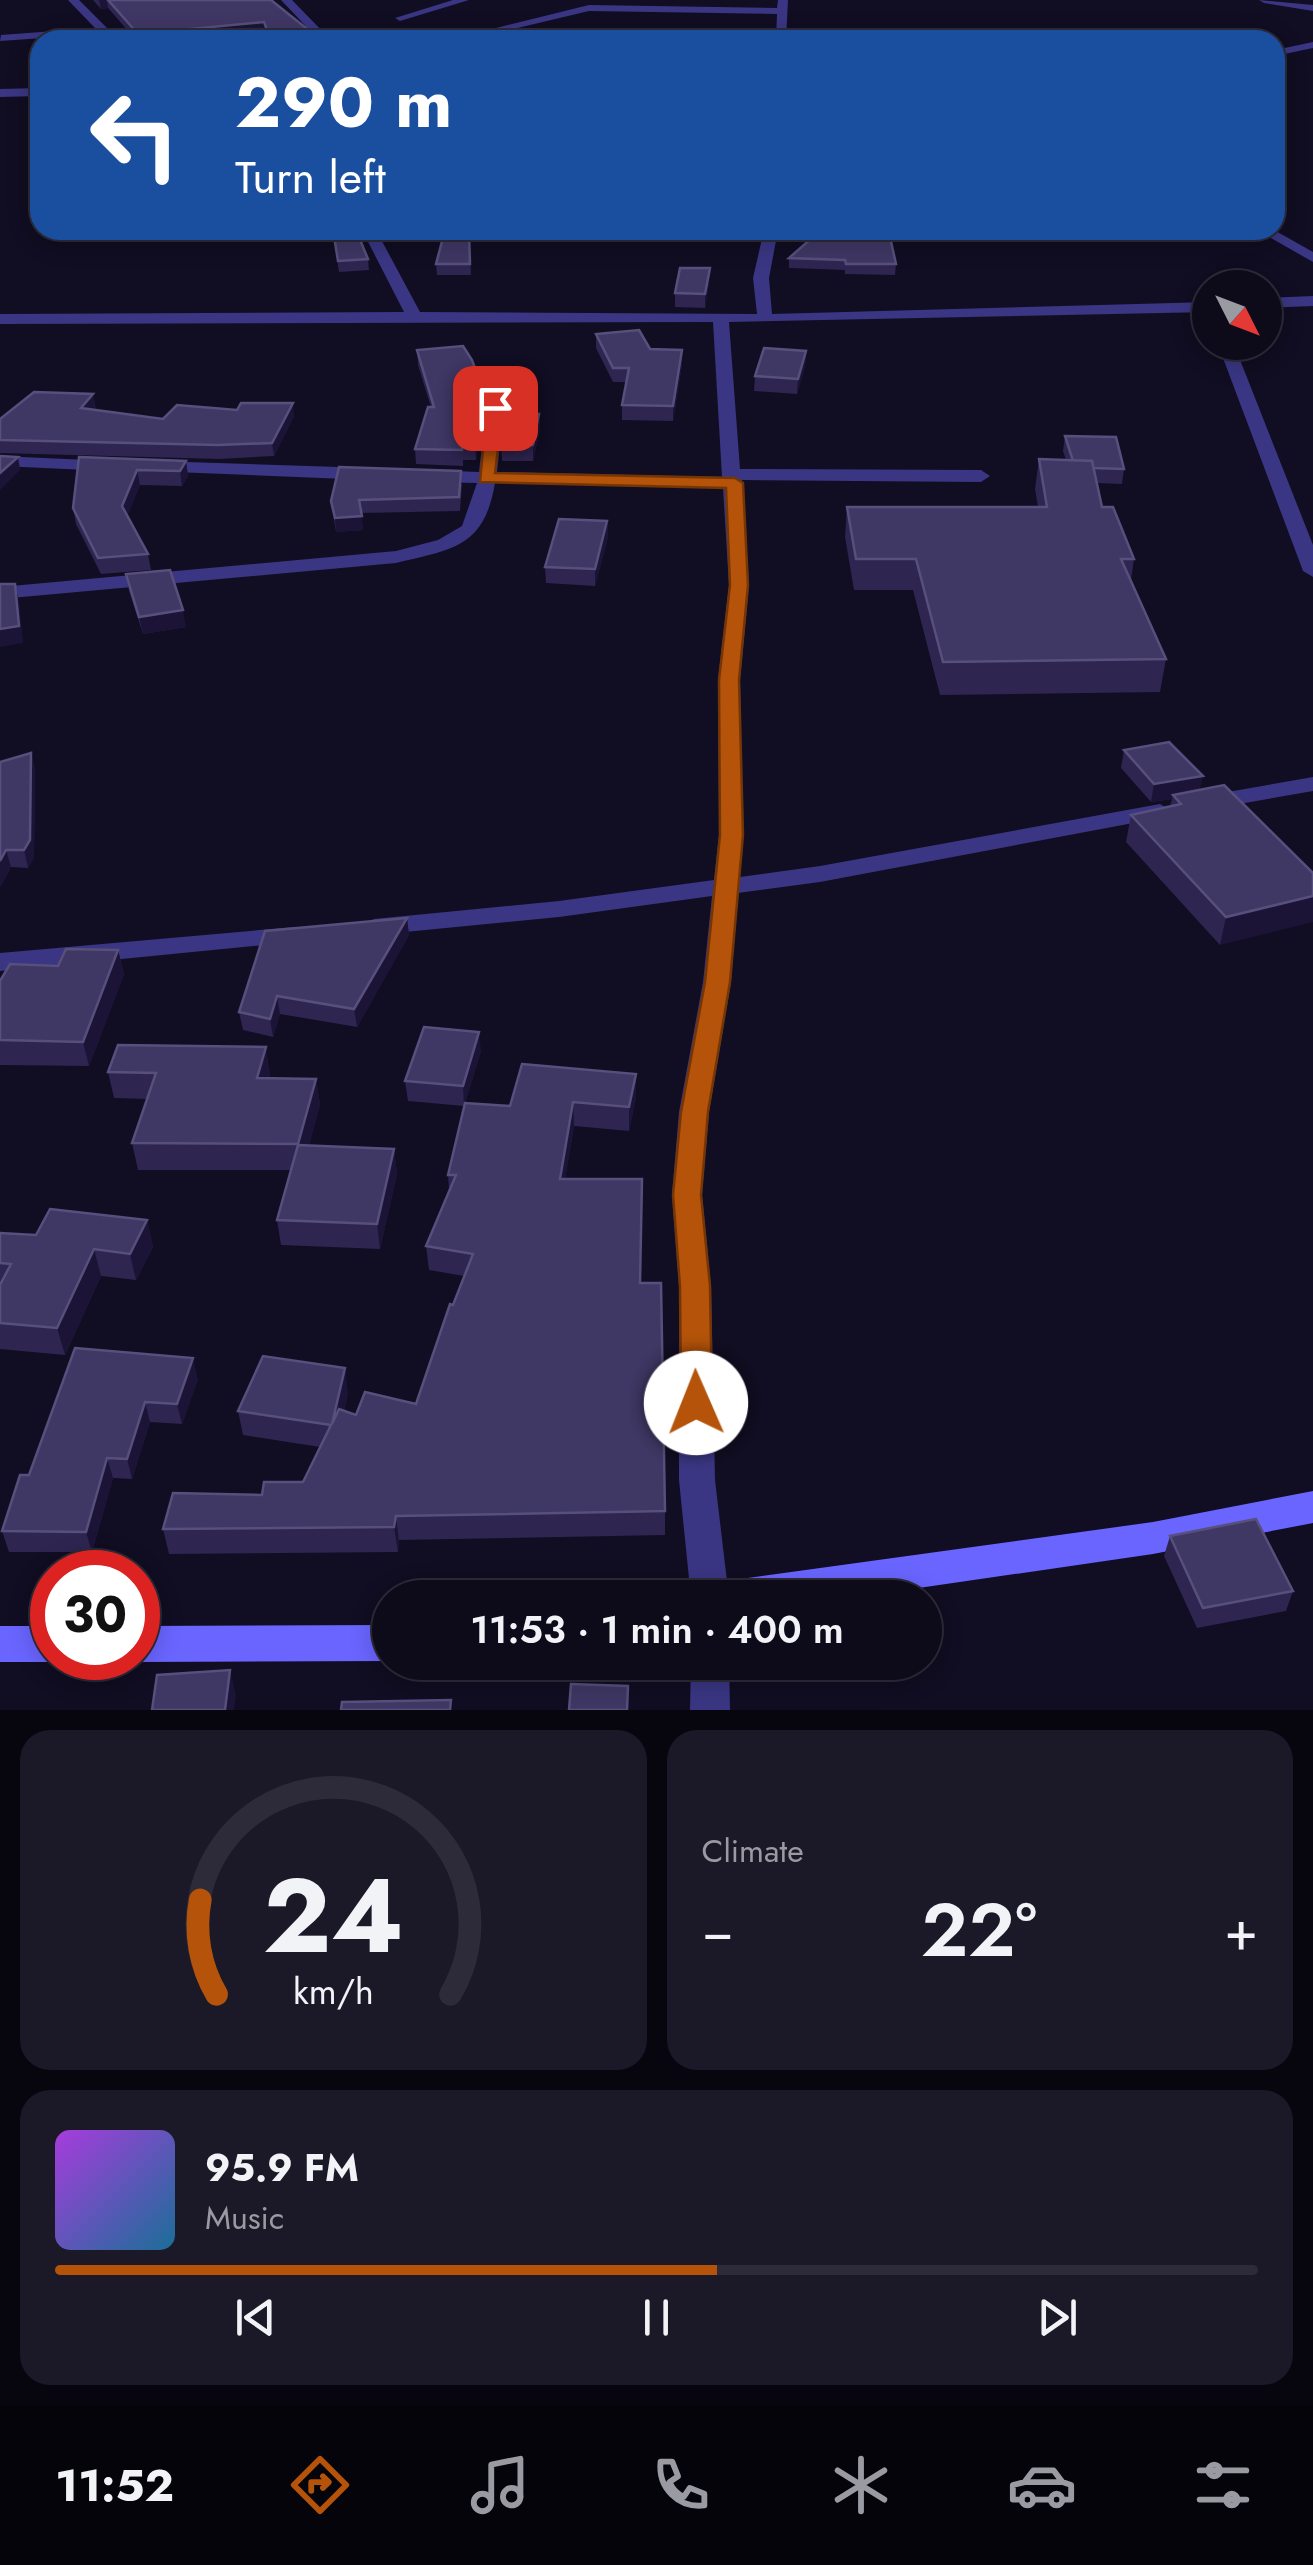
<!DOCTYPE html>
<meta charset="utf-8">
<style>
:root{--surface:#0d0a1a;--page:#1b1827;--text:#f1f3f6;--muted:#9a9aa2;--line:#2d2b39;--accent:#b45309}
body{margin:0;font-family:Jost,sans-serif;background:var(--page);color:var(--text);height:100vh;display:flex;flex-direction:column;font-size:38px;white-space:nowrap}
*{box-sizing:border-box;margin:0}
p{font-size:32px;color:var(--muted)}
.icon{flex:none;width:55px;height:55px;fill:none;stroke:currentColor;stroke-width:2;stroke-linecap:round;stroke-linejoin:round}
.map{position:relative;height:1710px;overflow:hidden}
.sheet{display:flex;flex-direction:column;gap:20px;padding:20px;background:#07060e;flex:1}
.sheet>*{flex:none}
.banner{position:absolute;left:30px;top:30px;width:1255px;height:210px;border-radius:30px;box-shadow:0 5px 25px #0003,0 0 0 2px var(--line);background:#1a4fa0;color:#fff;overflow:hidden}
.needle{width:65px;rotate:132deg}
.controls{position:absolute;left:1192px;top:270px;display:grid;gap:20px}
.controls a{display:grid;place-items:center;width:90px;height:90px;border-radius:50%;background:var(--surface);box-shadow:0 5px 25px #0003,0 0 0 2px var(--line);font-size:50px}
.speed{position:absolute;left:30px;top:1550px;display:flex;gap:20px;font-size:50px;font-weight:700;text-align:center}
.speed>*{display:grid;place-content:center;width:130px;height:130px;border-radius:50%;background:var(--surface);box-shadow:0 5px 25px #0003,0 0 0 2px var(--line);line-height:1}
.speed .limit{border:15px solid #d22;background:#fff;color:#111}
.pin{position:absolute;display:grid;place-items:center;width:85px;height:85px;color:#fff;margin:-42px;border-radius:20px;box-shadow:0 5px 15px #0006}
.me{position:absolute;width:110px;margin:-55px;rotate:359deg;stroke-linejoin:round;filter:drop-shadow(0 0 8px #0008)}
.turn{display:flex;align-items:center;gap:35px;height:210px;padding:0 40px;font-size:45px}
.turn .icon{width:130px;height:130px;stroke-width:2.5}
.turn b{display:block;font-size:70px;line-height:85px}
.big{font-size:75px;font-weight:600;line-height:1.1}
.sheet .widget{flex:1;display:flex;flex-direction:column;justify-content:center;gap:15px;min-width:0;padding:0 35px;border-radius:30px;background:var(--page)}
.sheet .dial{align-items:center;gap:0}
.dial svg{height:260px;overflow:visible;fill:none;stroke:var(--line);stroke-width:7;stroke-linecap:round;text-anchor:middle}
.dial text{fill:var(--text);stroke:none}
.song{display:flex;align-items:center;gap:30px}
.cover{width:120px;height:120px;border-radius:15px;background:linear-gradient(135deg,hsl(280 70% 55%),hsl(200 70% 35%))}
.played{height:10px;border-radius:5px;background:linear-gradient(90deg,var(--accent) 55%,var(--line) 55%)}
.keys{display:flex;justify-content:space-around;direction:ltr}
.heat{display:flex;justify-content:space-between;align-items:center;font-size:55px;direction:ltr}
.sheet .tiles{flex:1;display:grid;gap:20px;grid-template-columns:1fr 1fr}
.widget:last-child{grid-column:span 2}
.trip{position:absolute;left:372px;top:1580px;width:570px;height:100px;border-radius:50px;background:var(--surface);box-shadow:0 5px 25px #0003,0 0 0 2px var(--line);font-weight:600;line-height:100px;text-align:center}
.dock{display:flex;height:160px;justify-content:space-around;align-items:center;background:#05040a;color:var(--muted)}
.dock .icon{width:70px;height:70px}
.dock .selected{color:var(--accent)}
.dock b{font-size:45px;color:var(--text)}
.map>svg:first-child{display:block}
</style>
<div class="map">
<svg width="1313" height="1710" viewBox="0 0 1313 1710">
<rect width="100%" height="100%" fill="#110d22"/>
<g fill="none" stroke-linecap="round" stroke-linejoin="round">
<g fill="#3a3683" fill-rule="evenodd">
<polygon points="68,0 79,0 114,35 114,39 101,34 0,41 1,35 95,28"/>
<polygon points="281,0 292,0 327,36 337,40 319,40"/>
<polygon points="453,0 469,0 400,21 395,18"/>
<polygon points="778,0 788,0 786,40 776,40 777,14 589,11 467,40 448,40 589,5 777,8"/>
<polygon points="1259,0 1313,5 1313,11 1264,3"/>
<polygon points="1313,42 1313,48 1275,56 1275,50"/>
<polygon points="40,88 40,96 0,97 0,89"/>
<path d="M362,230H376L420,312L757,314L753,278L764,230H778L769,278L772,314L1210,302V312L729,322L740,469L981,470L990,476L981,482L742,480L749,585L740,680L743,835L740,877L820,866L1160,804L1172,811L1160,818L820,882L738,893L731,982L709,1112L702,1195L711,1286L715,1480L729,1598H691L679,1480V1286L672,1195L679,1112L703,982L712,896L559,917L374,935L361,927L374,919L559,901L714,880L719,835L718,680L729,585L723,488L495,483C484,548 453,549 396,563L0,599V587L396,551L438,540L462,526L477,483L430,482L421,476L430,470L479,472L486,408L495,403L504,408L497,472L722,477L713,322L0,324V314L404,312Z"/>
<polygon points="1257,230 1274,230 1313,252 1313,262"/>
<polygon points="1313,296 1313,306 1265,308 1265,298"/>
<polygon points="1217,342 1233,342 1313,545 1313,577 1303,571"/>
<polygon points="0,456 110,461 119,466 110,471 0,466"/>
<polygon points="155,461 370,468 379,474 370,480 149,471 149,463"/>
<polygon points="1313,777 1313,791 1205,810 1193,803 1205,796"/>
<polygon points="295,927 304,929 308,935 304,941 0,971 0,953"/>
<polygon points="691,1662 729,1662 730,1710 690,1710"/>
</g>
<g fill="#6a65ff" fill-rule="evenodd">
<polygon points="1313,1491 1313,1523 1153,1554 850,1598 707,1598 713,1586 726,1581 1153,1522"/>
<polygon points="390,1625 390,1661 138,1662 127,1658 138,1658 138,1626"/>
<polygon points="0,1626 52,1626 52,1658 63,1658 52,1662 0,1662"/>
</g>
</g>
<g fill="#2e2551">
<polygon points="93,0 271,0 321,40 268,40 265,32 179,40 136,40 108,8 101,9"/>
<polygon points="240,230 356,230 368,259 369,270 339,272 333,234 242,241"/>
<polygon points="469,230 471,275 437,275 436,264"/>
<polygon points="821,230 896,264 895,275 845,274 845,270 789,268 789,258"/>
<polygon points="710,268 709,282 705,308 675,307 675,293"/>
<polygon points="596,334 650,349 682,350 682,364 673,421 622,420 622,405 626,382 613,382 596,348"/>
<polygon points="417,350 484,405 476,460 463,460 463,466 416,464 415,449 431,407 418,365"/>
<polygon points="806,351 805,366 797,394 754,391 755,376"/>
<polygon points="96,407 93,410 163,419 294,416 274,456 220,459 0,453 0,419"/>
<polygon points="539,414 540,429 533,461 502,461 501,445"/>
<polygon points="1065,436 1124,469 1122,484 1097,483 1102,507 1134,559 1131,580 1166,659 1160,692 940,695 913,590 854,590 845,537 847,507 1038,507 1035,489 1039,459 1066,460 1063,451"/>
<polygon points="79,457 186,461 188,476 182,486 140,485 127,516 148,554 151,570 101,574 76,524 73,508"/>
<polygon points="462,484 460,511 361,513 363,530 336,532 331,501"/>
<polygon points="607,521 608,537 595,586 546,583 545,567"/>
<polygon points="126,574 186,627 143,634 129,591"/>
<polygon points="1124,750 1200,790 1313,873 1220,945 1126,842 1131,815 1170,806 1172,799 1151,802 1121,768"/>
<polygon points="31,753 35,770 34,857 28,868 11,867 0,887 0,762"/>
<polygon points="407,918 409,935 357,1027 280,1014 273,1037 243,1030 239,1012"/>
<polygon points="118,950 124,974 89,1066 0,1065 0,981"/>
<polygon points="481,1051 464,1106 408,1101 405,1081"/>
<polygon points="108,1072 270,1073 269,1078 316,1079 320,1105 309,1145 394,1149 397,1174 380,1249 281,1245 277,1220 291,1170 138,1170 132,1143 147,1099 114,1098"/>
<polygon points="636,1074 636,1098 629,1131 574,1126 565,1179 641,1283 665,1511 665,1535 399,1540 398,1552 169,1554 163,1529 262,1495 303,1482 320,1447 243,1435 238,1411 348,1393 344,1411 356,1415 416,1404 464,1276 429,1270 426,1246 449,1190 448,1175 510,1106"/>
<polygon points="147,1220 153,1247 136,1280 101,1276 65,1355 0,1349 0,1233 36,1235"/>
<polygon points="75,1348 198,1379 182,1424 150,1422 132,1479 113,1478 92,1552 9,1552 2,1531 29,1475"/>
<polygon points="1170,1536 1293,1591 1286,1611 1197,1628 1164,1556"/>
</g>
<g fill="#1b1436">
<polygon points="99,0 107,0 108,8 101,9"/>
<polygon points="264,22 265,32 179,40 139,40 138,34"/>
<polygon points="241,230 332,230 333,234 242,241"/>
<polygon points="710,268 709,282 705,308 705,294"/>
<polygon points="682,350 682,364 673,421 673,406"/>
<polygon points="806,351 805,366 797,394 798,379"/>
<polygon points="483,390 484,405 476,460 475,445"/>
<polygon points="93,394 96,407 83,421 81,408"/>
<polygon points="293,403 294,416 274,456 272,443"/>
<polygon points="539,414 540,429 533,461 533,445"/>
<polygon points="18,457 20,470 0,490 0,473"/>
<polygon points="186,461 188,476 182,486 180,471"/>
<polygon points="137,470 140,485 125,522 122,506"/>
<polygon points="362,516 363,530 336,532 335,518"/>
<polygon points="607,521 608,537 595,586 595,569"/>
<polygon points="15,584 19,601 23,643 0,647 0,629"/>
<polygon points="183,610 186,627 143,634 139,617"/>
<polygon points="31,753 35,770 34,857 28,868 24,850"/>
<polygon points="1203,776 1199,794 1173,795 1172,799 1151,802 1154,784"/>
<polygon points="6,850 11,867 0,887 0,861"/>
<polygon points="1313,896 1313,922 1220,945 1226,917"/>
<polygon points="407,918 409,935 357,1027 354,1009"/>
<polygon points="118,950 124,974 89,1066 83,1042"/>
<polygon points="277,996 280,1014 273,1037 270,1019"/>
<polygon points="479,1032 481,1051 464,1106 463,1086"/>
<polygon points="266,1047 270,1073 261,1104 257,1078"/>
<polygon points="636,1074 636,1098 629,1131 629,1107"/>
<polygon points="316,1079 320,1105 302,1170 298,1144"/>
<polygon points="573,1102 574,1126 561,1203 560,1179"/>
<polygon points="394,1149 397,1174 380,1249 377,1224"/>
<polygon points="147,1220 153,1247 136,1280 130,1254"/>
<polygon points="94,1249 101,1276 65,1355 57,1328"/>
<polygon points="193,1358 198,1379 182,1424 177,1404"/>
<polygon points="345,1368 348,1393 336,1448 332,1424"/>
<polygon points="145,1402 150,1422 132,1479 127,1459"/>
<polygon points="107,1458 113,1478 92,1552 86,1532"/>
<polygon points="396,1516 399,1540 398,1552 394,1527"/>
<polygon points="230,1670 236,1695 234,1710 225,1710"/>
</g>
<g fill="#3f3764" stroke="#574f7c" stroke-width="2.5">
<polygon points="108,0 271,0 321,40 271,40 264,22 138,34"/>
<polygon points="333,230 356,230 368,259 338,261"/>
<polygon points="445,230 469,230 470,264 436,264"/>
<polygon points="821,230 842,230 890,237 896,264 846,264 845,260 789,258"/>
<polygon points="680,268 710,268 705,294 675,293"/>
<polygon points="639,330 650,349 682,350 673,406 622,405 629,368 613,368 596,334"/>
<polygon points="463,346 472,360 483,390 475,445 462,444 462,450 415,449 428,407 434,407 417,350"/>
<polygon points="764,348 806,351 798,379 755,376"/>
<polygon points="34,392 93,394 81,408 163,419 177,405 237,410 241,403 293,403 272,443 218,445 0,440 0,419"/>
<polygon points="505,413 539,414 533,445 501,445"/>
<polygon points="1065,436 1116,437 1124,469 1093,468 1092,461 1073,461"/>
<polygon points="0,456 18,457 0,473"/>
<polygon points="79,457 186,461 180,471 137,470 122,506 148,554 98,558 73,508"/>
<polygon points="1039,459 1092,461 1102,507 1113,507 1134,559 1121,559 1166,659 943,662 916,559 856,559 847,507 1047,507"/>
<polygon points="339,467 461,471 459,497 359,500 362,516 335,518 331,501"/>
<polygon points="559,519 607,521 595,569 545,567"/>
<polygon points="170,570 183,610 139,617 126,574"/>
<polygon points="0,584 15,584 19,626 0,629"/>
<polygon points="1169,742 1203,776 1154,784 1124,750"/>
<polygon points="31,753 30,840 24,850 6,850 0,861 0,762"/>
<polygon points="1224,785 1313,873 1313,896 1226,917 1131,815 1181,804 1173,795"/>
<polygon points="407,918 354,1009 277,996 270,1019 239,1012 265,931"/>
<polygon points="66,949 118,950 83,1042 0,1040 0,981 10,964 58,966"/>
<polygon points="424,1027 479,1032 463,1086 405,1081"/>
<polygon points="118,1045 266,1047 257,1078 316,1079 298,1144 132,1143 156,1073 108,1072"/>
<polygon points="522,1064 636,1074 629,1107 573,1102 560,1179 642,1179 640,1283 661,1283 665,1511 396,1516 394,1527 163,1529 173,1493 262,1495 264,1482 303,1482 331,1425 238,1411 263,1356 345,1368 332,1424 339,1409 356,1415 365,1392 416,1404 450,1304 453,1305 473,1254 426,1246 456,1175 448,1175 465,1103 510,1106"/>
<polygon points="298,1145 394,1149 377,1224 277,1220"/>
<polygon points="50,1209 147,1220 130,1254 94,1249 57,1328 0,1323 0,1285 11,1264 0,1263 0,1233 36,1235"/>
<polygon points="75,1348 193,1358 177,1404 145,1402 127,1459 107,1458 86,1532 2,1531 20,1475 29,1475"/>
<polygon points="1256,1519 1293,1591 1203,1608 1170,1536"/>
<polygon points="230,1670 225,1710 152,1710 157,1675"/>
<polygon points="571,1684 628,1686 627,1710 569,1710"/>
<polygon points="451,1700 450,1710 341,1710 342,1702"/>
</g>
<polygon fill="#b45309" stroke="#753606" stroke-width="2.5" points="495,403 503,408 495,473 735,478 743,483 748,585 739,680 743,835 730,982 708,1112 701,1195 710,1286 712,1403 707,1412 696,1416 685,1412 681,1403 680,1286 673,1195 681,1112 705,982 720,835 719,680 730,585 726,488 480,482 487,408"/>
</svg>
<div class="controls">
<a><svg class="needle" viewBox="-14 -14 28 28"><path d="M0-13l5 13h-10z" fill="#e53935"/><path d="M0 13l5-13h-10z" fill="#9a9aa2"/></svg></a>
</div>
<div class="speed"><div class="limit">30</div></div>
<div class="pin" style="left:495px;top:408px;background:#d93025"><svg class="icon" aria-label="arrive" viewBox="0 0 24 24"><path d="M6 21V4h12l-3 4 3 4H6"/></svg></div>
<svg class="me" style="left:696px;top:1403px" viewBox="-20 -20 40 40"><circle r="19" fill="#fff"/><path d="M0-13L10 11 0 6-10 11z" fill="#b45309"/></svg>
<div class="trip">11:53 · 1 min · 400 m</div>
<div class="banner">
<div class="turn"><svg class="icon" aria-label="left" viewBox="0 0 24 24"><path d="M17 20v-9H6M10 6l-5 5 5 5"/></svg><div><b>290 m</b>Turn left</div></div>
</div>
</div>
<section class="sheet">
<div class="tiles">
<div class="widget dial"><svg viewBox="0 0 100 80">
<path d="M14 69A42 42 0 1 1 86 69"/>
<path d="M14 69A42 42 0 0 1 9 40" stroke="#b45309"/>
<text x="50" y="56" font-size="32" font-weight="700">24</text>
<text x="50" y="72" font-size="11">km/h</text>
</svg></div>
<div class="widget"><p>Climate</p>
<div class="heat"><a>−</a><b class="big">22°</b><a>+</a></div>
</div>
<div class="widget">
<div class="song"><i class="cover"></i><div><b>95.9 FM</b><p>Music</p></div></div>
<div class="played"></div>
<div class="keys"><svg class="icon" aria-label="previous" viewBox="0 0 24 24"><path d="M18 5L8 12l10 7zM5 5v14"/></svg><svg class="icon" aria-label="pause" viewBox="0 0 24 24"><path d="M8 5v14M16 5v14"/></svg><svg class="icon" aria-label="next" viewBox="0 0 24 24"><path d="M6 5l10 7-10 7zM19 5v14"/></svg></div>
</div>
</div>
</section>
<nav class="dock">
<b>11:52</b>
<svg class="icon selected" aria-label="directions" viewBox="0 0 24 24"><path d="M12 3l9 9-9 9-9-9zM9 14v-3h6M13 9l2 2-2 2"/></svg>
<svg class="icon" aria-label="music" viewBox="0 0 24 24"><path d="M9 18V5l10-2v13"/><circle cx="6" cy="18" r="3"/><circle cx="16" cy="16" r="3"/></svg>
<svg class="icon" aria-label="phone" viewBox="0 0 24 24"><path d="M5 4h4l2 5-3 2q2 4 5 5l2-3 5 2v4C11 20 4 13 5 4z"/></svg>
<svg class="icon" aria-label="climate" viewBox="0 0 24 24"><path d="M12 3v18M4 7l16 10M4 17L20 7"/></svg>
<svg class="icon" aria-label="car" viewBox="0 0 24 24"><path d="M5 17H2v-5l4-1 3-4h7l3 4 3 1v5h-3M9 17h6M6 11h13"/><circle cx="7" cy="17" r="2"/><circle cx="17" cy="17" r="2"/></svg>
<svg class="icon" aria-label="filters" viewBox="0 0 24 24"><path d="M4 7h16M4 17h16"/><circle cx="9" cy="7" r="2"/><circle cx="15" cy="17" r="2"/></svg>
</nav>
